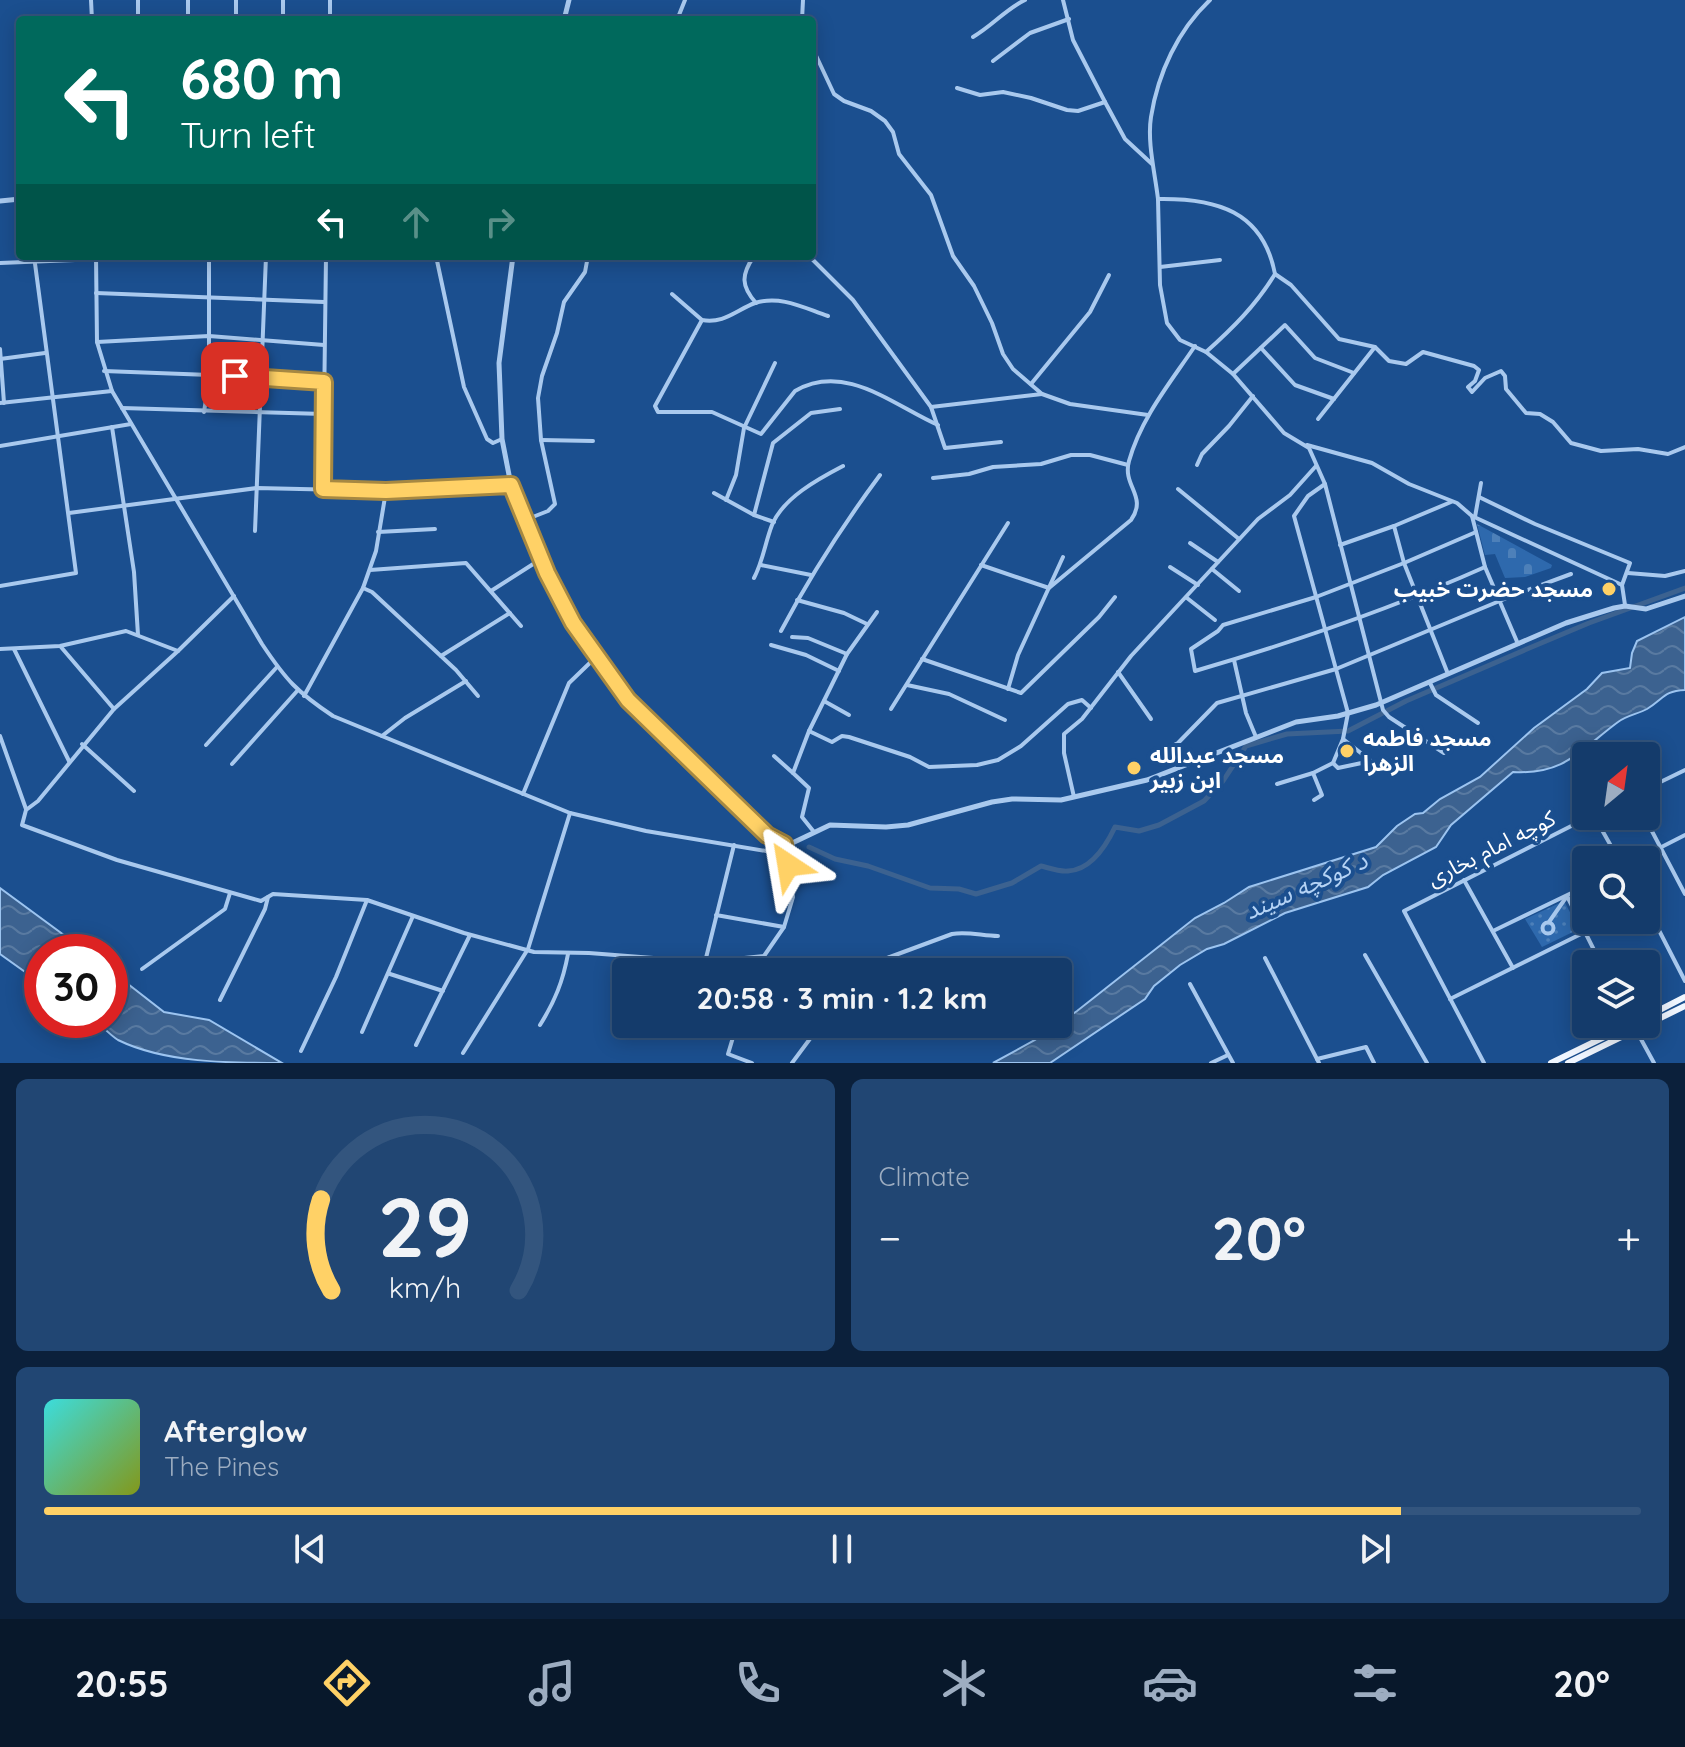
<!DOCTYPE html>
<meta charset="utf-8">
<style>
:root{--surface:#143b6b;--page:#214673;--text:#f1f3f6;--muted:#9dadc1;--line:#33557e;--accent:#ffd166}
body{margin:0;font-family:Quicksand,"Noto Sans Arabic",sans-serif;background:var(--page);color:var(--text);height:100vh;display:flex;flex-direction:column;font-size:30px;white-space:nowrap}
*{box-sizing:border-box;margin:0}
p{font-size:26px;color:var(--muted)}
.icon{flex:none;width:44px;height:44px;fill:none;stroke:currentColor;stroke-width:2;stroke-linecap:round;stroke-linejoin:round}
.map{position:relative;height:1063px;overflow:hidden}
.sheet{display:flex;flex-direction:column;gap:16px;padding:16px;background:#0b203b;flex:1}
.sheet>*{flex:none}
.top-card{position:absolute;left:16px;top:16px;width:800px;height:244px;border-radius:8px;box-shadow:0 4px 20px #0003,0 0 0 2px var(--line);background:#00695c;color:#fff;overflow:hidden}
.needle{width:52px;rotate:29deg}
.buttons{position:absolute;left:1572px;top:742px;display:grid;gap:16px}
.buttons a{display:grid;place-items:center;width:88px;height:88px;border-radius:8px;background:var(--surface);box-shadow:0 4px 20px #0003,0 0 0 2px var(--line);font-size:40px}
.speed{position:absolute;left:24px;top:934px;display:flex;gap:16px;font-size:40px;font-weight:700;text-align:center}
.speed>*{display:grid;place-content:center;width:104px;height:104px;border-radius:50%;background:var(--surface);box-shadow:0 4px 20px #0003,0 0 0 2px var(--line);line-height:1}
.speed .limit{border:12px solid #d22;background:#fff;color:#111}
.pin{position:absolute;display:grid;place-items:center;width:68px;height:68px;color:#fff;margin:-34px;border-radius:16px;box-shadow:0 4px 12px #0006}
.me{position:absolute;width:88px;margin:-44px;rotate:327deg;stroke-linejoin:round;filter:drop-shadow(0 0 6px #0008)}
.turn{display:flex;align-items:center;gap:28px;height:168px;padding:0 32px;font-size:36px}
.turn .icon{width:104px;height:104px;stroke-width:2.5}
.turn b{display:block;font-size:56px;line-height:68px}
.lanes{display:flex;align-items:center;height:76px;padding:0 32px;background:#0003;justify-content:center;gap:40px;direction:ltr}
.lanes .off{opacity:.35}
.big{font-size:60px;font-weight:700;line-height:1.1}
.sheet .tile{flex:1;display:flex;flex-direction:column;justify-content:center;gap:12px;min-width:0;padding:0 28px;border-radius:12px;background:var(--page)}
.sheet .dial{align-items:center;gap:0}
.dial svg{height:208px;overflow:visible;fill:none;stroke:var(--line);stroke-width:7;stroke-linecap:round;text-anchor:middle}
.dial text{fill:var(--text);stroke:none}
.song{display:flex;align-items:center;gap:24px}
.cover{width:96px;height:96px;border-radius:12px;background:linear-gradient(135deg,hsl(180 70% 55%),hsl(70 70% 35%))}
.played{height:8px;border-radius:4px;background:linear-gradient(90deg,var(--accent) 85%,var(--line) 85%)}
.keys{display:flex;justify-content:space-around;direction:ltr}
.heat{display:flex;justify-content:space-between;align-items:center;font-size:44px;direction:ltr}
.sheet .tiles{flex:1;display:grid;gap:16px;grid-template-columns:1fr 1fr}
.tile:last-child{grid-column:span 2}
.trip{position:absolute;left:612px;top:958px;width:460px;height:80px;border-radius:8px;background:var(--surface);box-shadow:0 4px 20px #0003,0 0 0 2px var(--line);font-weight:700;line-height:80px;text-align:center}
.tab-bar{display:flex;height:128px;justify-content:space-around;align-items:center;background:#08182b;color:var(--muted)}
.tab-bar .icon{width:56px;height:56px}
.tab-bar .on{color:var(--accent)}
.tab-bar b{font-size:36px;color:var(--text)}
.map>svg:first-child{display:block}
</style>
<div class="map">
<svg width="1685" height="1063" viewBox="0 0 1685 1063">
<defs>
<pattern id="cemetery-stones" width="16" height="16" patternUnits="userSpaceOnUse" patternTransform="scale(2)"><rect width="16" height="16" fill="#2e69ad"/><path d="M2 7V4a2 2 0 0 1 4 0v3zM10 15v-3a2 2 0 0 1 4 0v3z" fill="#4d80b9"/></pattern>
<pattern id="park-dots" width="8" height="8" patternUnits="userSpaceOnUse" patternTransform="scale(2)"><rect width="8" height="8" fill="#2e69ad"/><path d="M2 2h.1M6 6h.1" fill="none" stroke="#4d80b9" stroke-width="1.8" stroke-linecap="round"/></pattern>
<pattern id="water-waves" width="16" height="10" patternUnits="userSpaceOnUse" patternTransform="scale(2)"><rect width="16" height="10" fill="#3c6290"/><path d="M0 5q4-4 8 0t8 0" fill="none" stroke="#597aa1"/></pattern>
</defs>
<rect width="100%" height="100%" fill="#1b4f8f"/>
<polygon fill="url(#cemetery-stones)" points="1477,524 1552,565 1551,568 1525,577 1505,578 1495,554 1485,555"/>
<polygon fill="url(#park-dots)" points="1564,901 1579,929 1542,947 1525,919"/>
<g fill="url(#water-waves)" stroke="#9cc4f0" stroke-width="2">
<path d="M1685,617V690C1663,691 1664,699 1647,709C1638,714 1627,715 1618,722C1580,750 1565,775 1513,772L1451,825L1436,847L1383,875L1368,887L1285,913L1224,944L1207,949L1180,965L1154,986L1145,999L1050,1063H993L1035,1040L1077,1011L1195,918L1224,903L1249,887L1376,847L1397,826L1415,814L1423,813L1440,799L1480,777L1534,728L1587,689L1602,673L1630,668L1632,653L1637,641Z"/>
<polygon points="0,888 87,952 42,952 42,984 0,954"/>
<path d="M110,970L164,1012L209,1020L282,1063C229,1063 165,1063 118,1040C110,1035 103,1027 95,1020H110Z"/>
</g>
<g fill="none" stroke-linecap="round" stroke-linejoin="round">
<path stroke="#3c6290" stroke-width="5" d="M809,847L835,859L868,866L930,888L959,889L976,894L1012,883L1041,866C1049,868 1060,872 1068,871C1091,870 1106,846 1115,827L1139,831L1159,825L1204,801L1223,781L1246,746L1287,734L1348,731L1406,701L1527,649L1589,623L1685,588"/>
<g stroke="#a9c9ee" stroke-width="4">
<polyline points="91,0 92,20"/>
<polyline points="283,0 283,20"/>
<polyline points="1063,0 1073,40 1105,102 1125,139 1152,164"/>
<polyline points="138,20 138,0"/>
<polyline points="188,20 188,0"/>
<polyline points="236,20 236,0"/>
<polyline points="330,20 330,0"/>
<polyline points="677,20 685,0"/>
<polyline points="802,20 803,0"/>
<path d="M973,37C992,26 1006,9 1025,0"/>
<polyline points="812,47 834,94 844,101 871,111 885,121 893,132 899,154 931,195 953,256 974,286 992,323 1003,354 1013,369 1042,394 1070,404 1148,415"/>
<polyline points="993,61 1030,33 1069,19"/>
<polyline points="957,88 980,95 1003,92 1031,98 1067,110 1078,111 1105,102"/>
<path d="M1158,199C1155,173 1147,142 1151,117C1158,73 1178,30 1210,0"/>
<path d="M96,256L97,342L112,391L262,644C286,680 297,692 333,716L570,813L646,831L784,854"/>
<polyline points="282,256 326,257"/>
<polyline points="436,256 464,387 487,439 493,443 502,439"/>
<path d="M754,256C741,275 741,286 756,303"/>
<polyline points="809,256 853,300 931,407 945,448 1001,442"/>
<polyline points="0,263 175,256"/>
<polyline points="1160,267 1220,260"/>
<polyline points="96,293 324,302"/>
<path d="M672,294L702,320C724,324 736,310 755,303C781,295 804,308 828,316"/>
<path d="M702,320L655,406L658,412H712L761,434L795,391C845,362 893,405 938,425"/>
<polyline points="97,342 209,336 324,345"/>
<polyline points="1261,348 1295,385 1334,399"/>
<polyline points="0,349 4,403"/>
<path d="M1206,352C1233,328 1256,305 1275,274"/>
<polyline points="0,359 45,353"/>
<polyline points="104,371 261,377 324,382"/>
<polyline points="1233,374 1285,325 1315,358 1354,373"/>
<polyline points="1031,384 1090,312 1109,275"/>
<polyline points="0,403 112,391"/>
<polyline points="931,407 1042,394"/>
<polyline points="122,408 324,414"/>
<polyline points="204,412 209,380 209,256"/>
<polyline points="1318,419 1375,347"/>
<polyline points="112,427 134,572 138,635"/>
<polyline points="541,440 593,441"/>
<polyline points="1307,445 1372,463 1409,484 1457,503 1472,516 1485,567 1518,644"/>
<polyline points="0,446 131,424"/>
<polyline points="1197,465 1202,454 1229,426 1253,396"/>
<polyline points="933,478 969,474 993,467 1041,464 1071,455 1090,455 1128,465"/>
<polyline points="323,489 326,256"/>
<polyline points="1178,489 1239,539"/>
<polyline points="714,493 754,515 774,522"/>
<polyline points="1479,497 1535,524 1630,563 1622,585 1625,605"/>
<polyline points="726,500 736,475 744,428 775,363"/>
<polyline points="69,513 257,488 386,491 511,485"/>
<polyline points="754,515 773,443 811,413 840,409"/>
<polyline points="1472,516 1622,585"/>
<polyline points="1475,517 1481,483"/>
<polyline points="525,520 548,511 555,504 541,440 538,398 542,376 557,333 564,302 585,272 588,256"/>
<polyline points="1394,526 1451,502"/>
<polyline points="255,531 266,256"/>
<polyline points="378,532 435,529"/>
<path d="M1476,532L1404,563L1316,597L1223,625L1218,631L1191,649L1195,671C1294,642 1391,609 1485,567"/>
<polyline points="1190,543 1218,562"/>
<polyline points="1340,545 1394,526 1404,563 1448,674"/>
<polyline points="761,565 811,575"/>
<path d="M981,565L1049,588L1131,520C1148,496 1122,486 1129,461C1141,418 1170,383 1195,346"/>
<polyline points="1170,567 1198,585"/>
<polyline points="1212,569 1239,591"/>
<polyline points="370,570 466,563 521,626"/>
<polyline points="1628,573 1665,576 1685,571"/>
<path d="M754,578C763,561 765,543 772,525C783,498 818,479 843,466"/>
<polyline points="0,586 76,573 34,256"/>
<polyline points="363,588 372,592 456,670 478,696"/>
<polyline points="491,591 541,559"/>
<polyline points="234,596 178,651 114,709 38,801 26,810 22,825 117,860 261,901 273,894 367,900 464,933 534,952 589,953 705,962 764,956 784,927 793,897 784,844"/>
<polyline points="1187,598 1215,620"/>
<polyline points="797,600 844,613 867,624"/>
<path d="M781,631C810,576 843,525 880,475"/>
<polyline points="792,637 808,638 847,654"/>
<polyline points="771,645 806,655 839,671"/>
<polyline points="61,647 114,709"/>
<polyline points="0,649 60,646 126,631 178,651"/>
<polyline points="14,649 69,761"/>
<polyline points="441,656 510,613"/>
<polyline points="922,659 1021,693 1099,617 1115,597"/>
<polyline points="1234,660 1246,713 1256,737"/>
<polyline points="1118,672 1151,719"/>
<polyline points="1430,683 1436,695 1478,723"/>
<polyline points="907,685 949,694 1005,720"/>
<polyline points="1008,689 1018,655 1063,557"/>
<polyline points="304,696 363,588 376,551 386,491"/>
<polyline points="824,701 849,715"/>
<polyline points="891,709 1008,523"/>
<polyline points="809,731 847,654 877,612"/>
<polyline points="0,736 26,809"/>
<polyline points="382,736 405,718 466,681"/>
<polyline points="82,744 134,791"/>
<polyline points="206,745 277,667"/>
<path d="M1444,753L1389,717L1383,710L1325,484L1309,448L1284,433L1233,374L1206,352L1180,340L1167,323L1160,285L1158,199C1216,198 1263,211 1275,274L1291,285L1339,339L1375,347L1389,361L1406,364L1423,352L1474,366L1479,370L1475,381L1468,387L1472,392L1485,378L1501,371L1505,376L1506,389L1526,413L1540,414L1553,422L1571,443L1601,451L1638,449L1668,454L1685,447"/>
<polyline points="1155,755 1178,743 1217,703 1336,669 1514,595 1571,574"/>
<polyline points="774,756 793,773"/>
<polyline points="1333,763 1338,768 1371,761 1343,739"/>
<polyline points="232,764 298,690"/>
<polyline points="1313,773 1322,795 1314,800"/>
<polyline points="1277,784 1313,773 1333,763 1343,739 1348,713 1294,516 1308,496 1325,484"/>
<polyline points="1646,789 1685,770"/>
<polyline points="523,794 569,683 596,657"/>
<polyline points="1074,797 1064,753 1064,734 1082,719 1131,656 1258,519 1290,495 1316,466"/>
<polyline points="1594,816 1619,860"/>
<polyline points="1644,816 1685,894"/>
<polyline points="814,832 802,817 809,788 793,773 809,731 832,742 842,736 849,737 910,757 929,767 977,765 998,760 1021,746 1068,704 1082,700 1091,708"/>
<polyline points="1636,860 1685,835"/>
<polyline points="1464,880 1513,968"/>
<polyline points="1646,905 1685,981"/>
<polyline points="716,915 784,927"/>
<polyline points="1549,922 1567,896 1601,964"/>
<circle cx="1548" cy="928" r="5.5"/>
<polyline points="1493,931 1586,886"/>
<polyline points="1365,955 1427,1063"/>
<polyline points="764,956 765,972"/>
<polyline points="890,957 895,972"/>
<polyline points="1265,958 1319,1063"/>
<polyline points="705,962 734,845"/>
<polyline points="142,969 225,909 230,893"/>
<path d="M873,972L871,964L952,934C967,931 983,936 998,936"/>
<polyline points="971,972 1002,958 1008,972"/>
<polyline points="390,974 443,991"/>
<polyline points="1190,984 1233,1063"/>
<polyline points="1450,999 1585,932"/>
<polyline points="220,1000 265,909 268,897"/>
<polyline points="737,1024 728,1054 752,1063"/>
<polyline points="976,1024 977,1029 989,1024"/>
<path d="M540,1025C555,1001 563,981 568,954"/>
<polyline points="1636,1030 1654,1063"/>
<polyline points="362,1032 413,916"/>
<polyline points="416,1045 470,935"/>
<polyline points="301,1051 336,977 367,900"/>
<polyline points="463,1053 528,949 570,813"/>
<polyline points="1317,1059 1366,1047 1374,1063"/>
<polyline points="792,1063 821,1024"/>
<polyline points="1211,1063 1228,1055"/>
<polyline points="1484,1063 1404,911 1591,816"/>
</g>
<g stroke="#a9c9ee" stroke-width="5">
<polyline points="564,20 569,0"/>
<polyline points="0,201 20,199"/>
<polyline points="513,256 499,363 502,439 511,485 547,573 573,623 628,700 767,835 786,846 830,825 886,827 908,825 992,802 1012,799 1061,800 1147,780 1296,722 1338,716 1376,705 1566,623 1614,608 1625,606 1646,609 1685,596"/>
</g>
<g stroke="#f0f6ff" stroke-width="6">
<polyline points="1646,1017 1685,997"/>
<polyline points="1551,1063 1631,1024"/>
<polyline points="1568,1063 1685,1006"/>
</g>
</g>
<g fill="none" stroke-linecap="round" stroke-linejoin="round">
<defs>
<polyline id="route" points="235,376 324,382 323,489 386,491 511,485 547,573 573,623 628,700 767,835 784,844 788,865"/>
</defs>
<use href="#route" stroke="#a68842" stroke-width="20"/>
<use href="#route" stroke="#ffd166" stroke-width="14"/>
</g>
<g fill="#ffd166" stroke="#1b4f8f" stroke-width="3">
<circle cx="1609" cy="589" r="8"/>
<circle cx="1347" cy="751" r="8"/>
<circle cx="1134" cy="768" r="8"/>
</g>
<g text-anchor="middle" stroke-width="8" stroke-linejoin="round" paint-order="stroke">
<g font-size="22" font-weight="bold" fill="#fff" stroke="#1b4f8f" text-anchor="start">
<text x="1593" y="597" text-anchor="end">مسجد حضرت خبیب</text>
<text x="1363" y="746">مسجد فاطمه<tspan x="1363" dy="25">الزهرا</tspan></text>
<text x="1150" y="763">مسجد عبدالله<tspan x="1150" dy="25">ابن زبیر</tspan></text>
</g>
<g font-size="22" fill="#fff" stroke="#1b4f8f">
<text transform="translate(1491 848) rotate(-27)" y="8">کوچه امام بخاری</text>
</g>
<g font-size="24" font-style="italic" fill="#b5d3f5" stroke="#1b4f8f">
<text transform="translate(1306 886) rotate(-24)" y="8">د کوکچه سیند</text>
</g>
</g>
</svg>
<div class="buttons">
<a><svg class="needle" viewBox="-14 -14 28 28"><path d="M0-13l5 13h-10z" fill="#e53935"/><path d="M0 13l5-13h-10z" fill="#9dadc1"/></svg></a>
<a><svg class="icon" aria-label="search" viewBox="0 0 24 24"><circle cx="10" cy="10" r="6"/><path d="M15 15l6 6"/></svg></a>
<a><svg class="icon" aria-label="layers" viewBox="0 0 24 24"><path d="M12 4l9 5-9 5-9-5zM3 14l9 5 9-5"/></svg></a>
</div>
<div class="speed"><div class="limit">30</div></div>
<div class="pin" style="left:235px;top:376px;background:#d93025"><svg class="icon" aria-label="arrive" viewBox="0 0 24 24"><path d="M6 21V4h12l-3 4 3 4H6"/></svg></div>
<svg class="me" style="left:788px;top:865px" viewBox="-20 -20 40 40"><path d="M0-17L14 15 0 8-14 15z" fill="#ffd166" stroke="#fff" stroke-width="4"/></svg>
<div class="trip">20:58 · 3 min · 1.2 km</div>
<div class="top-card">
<div class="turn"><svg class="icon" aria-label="left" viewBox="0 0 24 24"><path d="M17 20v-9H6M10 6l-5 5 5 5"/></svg><div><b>680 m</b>Turn left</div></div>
<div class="lanes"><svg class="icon" aria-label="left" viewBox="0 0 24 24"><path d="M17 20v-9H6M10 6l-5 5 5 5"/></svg><svg class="icon off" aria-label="ahead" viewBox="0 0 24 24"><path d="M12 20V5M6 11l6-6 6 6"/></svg><svg class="icon off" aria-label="right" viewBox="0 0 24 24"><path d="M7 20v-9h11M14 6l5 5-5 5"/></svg></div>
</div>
</div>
<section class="sheet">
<div class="tiles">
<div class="tile dial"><svg viewBox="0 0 100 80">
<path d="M14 69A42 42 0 1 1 86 69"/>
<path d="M14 69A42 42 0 0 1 10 34" stroke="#ffd166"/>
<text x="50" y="56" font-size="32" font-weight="700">29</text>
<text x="50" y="72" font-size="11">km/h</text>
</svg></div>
<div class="tile"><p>Climate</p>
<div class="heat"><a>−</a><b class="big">20°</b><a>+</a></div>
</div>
<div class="tile">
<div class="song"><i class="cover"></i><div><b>Afterglow</b><p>The Pines</p></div></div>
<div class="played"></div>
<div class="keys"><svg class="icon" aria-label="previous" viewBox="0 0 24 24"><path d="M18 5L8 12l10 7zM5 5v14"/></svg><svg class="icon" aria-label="pause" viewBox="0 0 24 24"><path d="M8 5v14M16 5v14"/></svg><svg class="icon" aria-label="next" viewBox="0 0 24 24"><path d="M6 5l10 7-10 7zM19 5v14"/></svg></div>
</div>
</div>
</section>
<nav class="tab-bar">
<b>20:55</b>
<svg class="icon on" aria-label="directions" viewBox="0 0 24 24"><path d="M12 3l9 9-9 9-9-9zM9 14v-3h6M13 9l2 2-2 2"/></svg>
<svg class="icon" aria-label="music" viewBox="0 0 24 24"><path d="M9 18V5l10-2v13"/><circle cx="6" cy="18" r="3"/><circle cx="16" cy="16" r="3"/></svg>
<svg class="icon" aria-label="phone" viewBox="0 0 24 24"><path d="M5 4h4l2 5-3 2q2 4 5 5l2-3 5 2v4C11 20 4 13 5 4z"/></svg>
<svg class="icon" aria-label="climate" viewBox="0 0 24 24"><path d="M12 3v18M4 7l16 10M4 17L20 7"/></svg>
<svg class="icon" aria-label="car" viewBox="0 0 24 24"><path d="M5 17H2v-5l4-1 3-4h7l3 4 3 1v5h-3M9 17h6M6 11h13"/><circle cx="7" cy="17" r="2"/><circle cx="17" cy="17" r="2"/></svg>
<svg class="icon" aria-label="filters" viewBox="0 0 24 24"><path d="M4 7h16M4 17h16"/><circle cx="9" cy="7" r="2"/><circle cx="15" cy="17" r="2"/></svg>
<b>20°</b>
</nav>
